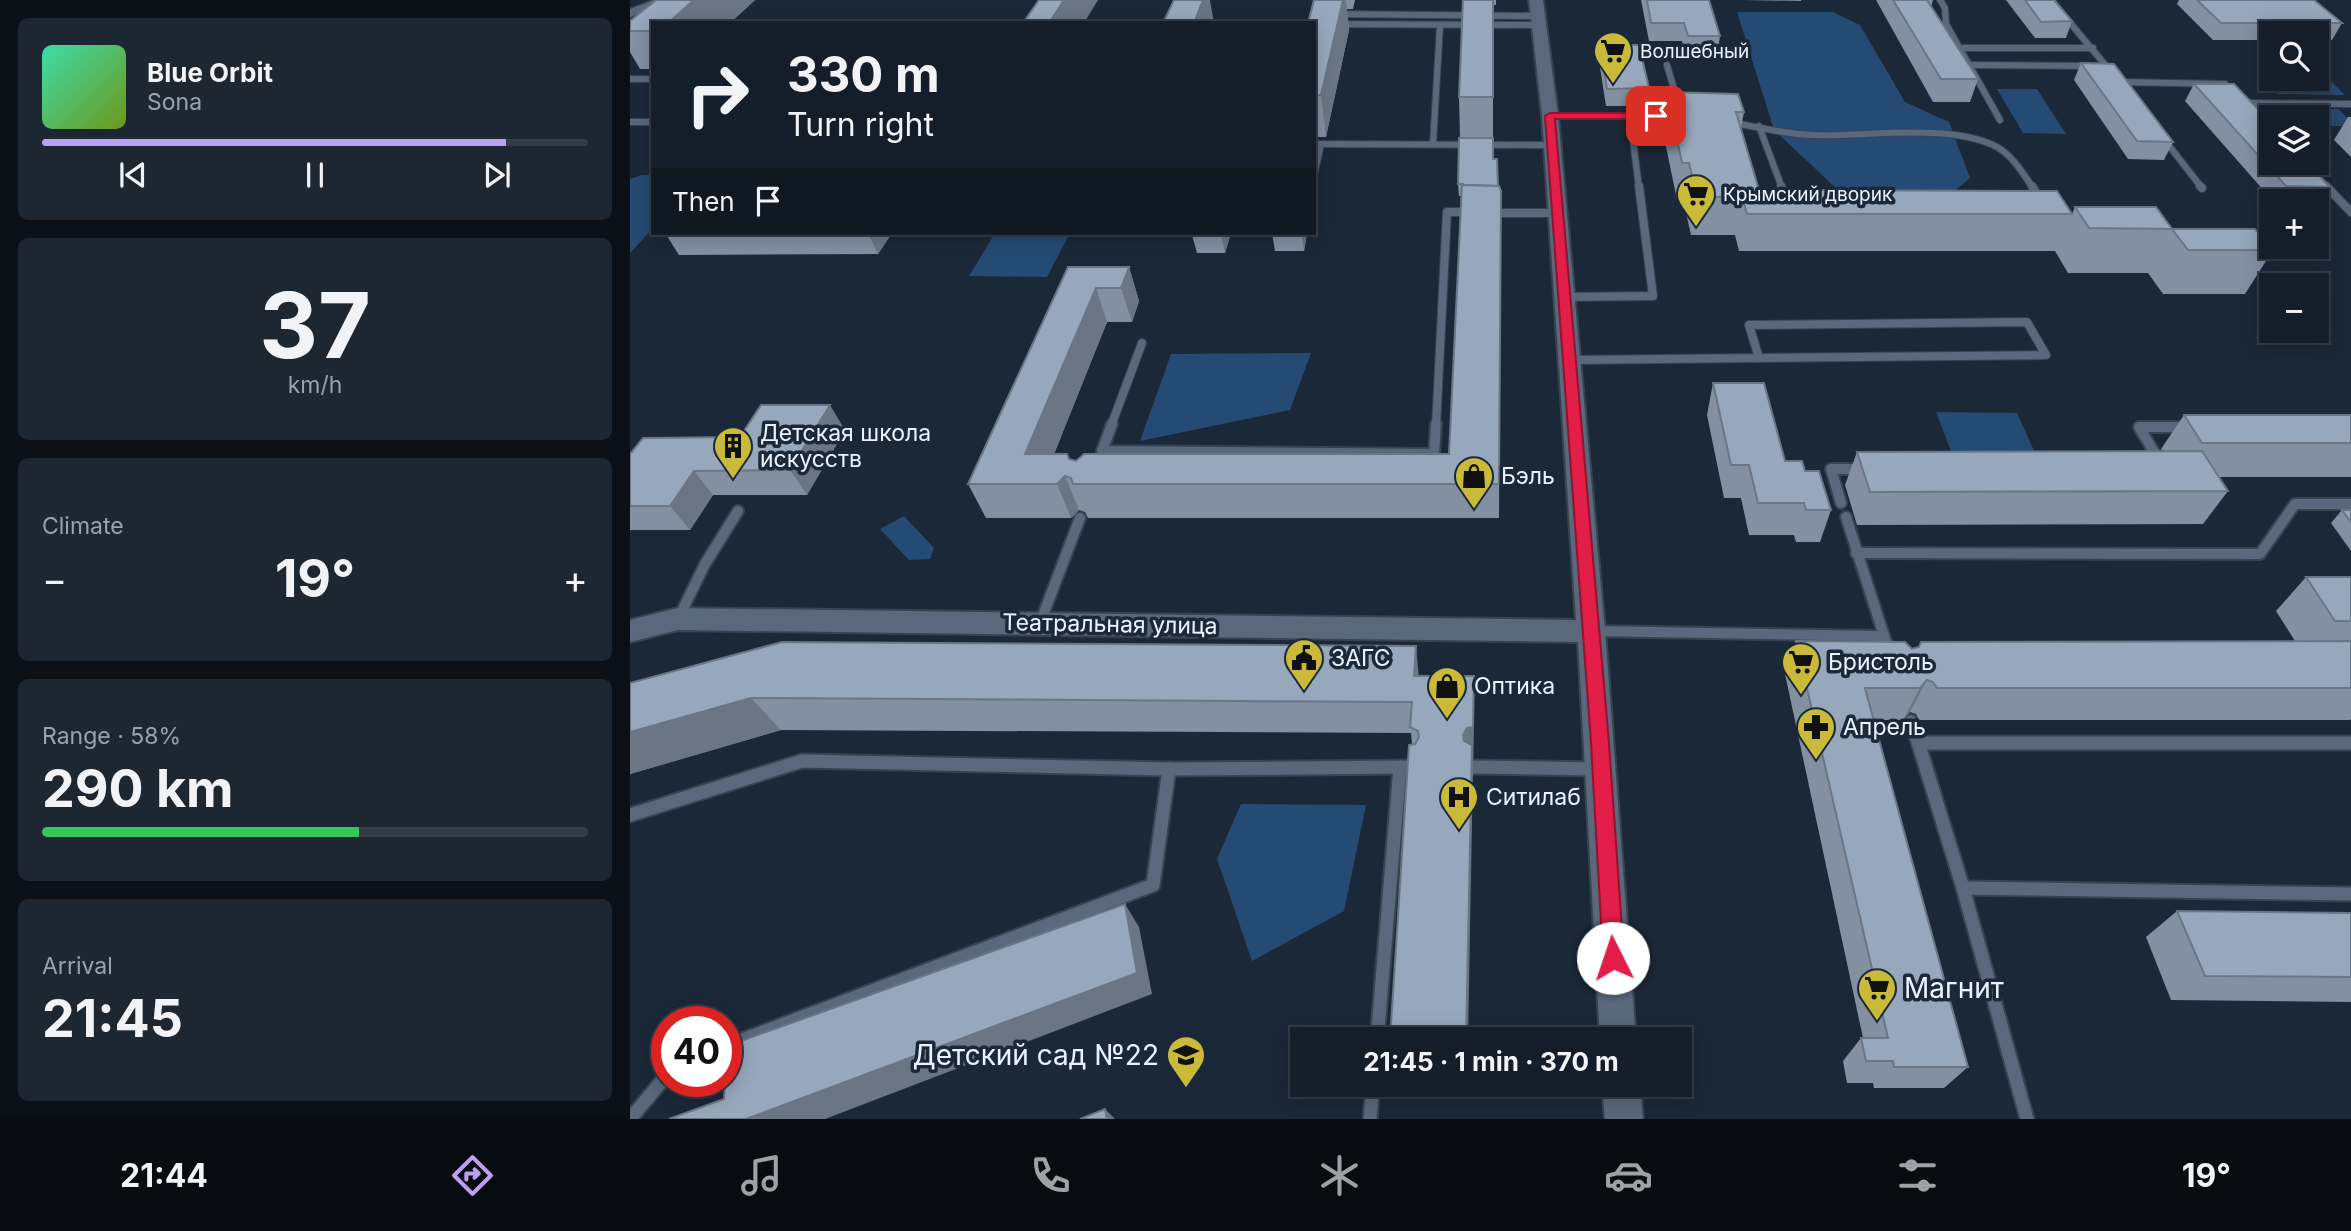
<!DOCTYPE html>
<meta charset="utf-8">
<style>
:root{--surface:#141e2a;--page:#1d2732;--text:#f1f3f6;--muted:#9da2a8;--line:#333c47;--accent:#bca0f2}
body{margin:0;font-family:Inter,sans-serif;background:var(--page);color:var(--text);height:100vh;display:flex;flex-direction:column;font-size:26px;white-space:nowrap}
*{box-sizing:border-box;margin:0}
p{font-size:23px;color:var(--muted)}
.icon{flex:none;width:38px;height:38px;fill:none;stroke:currentColor;stroke-width:2;stroke-linecap:round;stroke-linejoin:round}
.map{position:relative;flex:1;overflow:hidden}
.panel{display:flex;flex-direction:column;gap:18px;padding:18px;background:#0b1017;width:630px}
.panel>*{flex:none}
.banner{position:absolute;left:21px;top:21px;width:665px;height:214px;border-radius:0px;box-shadow:0 4px 18px #0003,0 0 0 2px var(--line);background:#141e2a;color:var(--text);overflow:hidden}
.controls{position:absolute;left:1629px;top:21px;display:grid;gap:14px}
.controls a{display:grid;place-items:center;width:70px;height:70px;border-radius:0px;background:var(--surface);box-shadow:0 4px 18px #0003,0 0 0 2px var(--line);font-size:35px}
.speed{position:absolute;left:21px;top:1006px;display:flex;gap:14px;font-size:35px;font-weight:700;text-align:center}
.speed>*{display:grid;place-content:center;width:91px;height:91px;border-radius:50%;background:var(--surface);box-shadow:0 4px 18px #0003,0 0 0 2px var(--line);line-height:1}
.speed .limit{border:10px solid #d22;background:#fff;color:#111}
.pin{position:absolute;display:grid;place-items:center;width:60px;height:60px;color:#fff;margin:-30px;border-radius:14px;box-shadow:0 4px 10px #0006}
.me{position:absolute;width:77px;margin:-38px;rotate:356deg;stroke-linejoin:round;filter:drop-shadow(0 0 5px #0008)}
.turn{display:flex;align-items:center;gap:24px;height:147px;padding:0 21px;font-size:32px}
.turn .icon{width:91px;height:91px;stroke-width:2.5}
.turn b{display:block;font-size:49px;line-height:60px}
.then{display:flex;align-items:center;height:66px;padding:0 21px;background:#0003;gap:14px;font-size:26px}
.big{font-size:52px;font-weight:700;line-height:1.1}
.panel .widget{flex:1;display:flex;flex-direction:column;justify-content:center;gap:10px;min-width:0;padding:0 24px;border-radius:10px;background:var(--page)}
.panel .dial{align-items:center;gap:0}
.dial b{font-size:91px;line-height:1}
.song{display:flex;align-items:center;gap:21px}
.cover{width:84px;height:84px;border-radius:10px;background:linear-gradient(135deg,hsl(160 70% 55%),hsl(80 70% 35%))}
.played{height:7px;border-radius:4px;background:linear-gradient(90deg,var(--accent) 85%,var(--line) 85%)}
.keys{display:flex;justify-content:space-around;direction:ltr}
.heat{display:flex;justify-content:space-between;align-items:center;font-size:38px;direction:ltr}
.charge{height:10px;border-radius:5px;background:linear-gradient(90deg,#34c759 58%,var(--line) 0)}
.trip{position:absolute;left:660px;top:1027px;width:402px;height:70px;border-radius:0px;background:var(--surface);box-shadow:0 4px 18px #0003,0 0 0 2px var(--line);font-weight:700;line-height:70px;text-align:center}
.tabs{display:flex;height:112px;justify-content:space-around;align-items:center;background:#080c11;color:var(--muted)}
.tabs .icon{width:49px;height:49px}
.tabs .active{color:var(--accent)}
.tabs b{font-size:32px;color:var(--text)}
main{display:flex;flex:1;min-height:0}
.map>svg:first-child{display:block}
</style>
<main>
<section class="panel">
<div class="widget">
<div class="song"><i class="cover"></i><div><b>Blue Orbit</b><p>Sona</p></div></div>
<div class="played"></div>
<div class="keys"><svg class="icon" aria-label="previous" viewBox="0 0 24 24"><path d="M18 5L8 12l10 7zM5 5v14"/></svg><svg class="icon" aria-label="pause" viewBox="0 0 24 24"><path d="M8 5v14M16 5v14"/></svg><svg class="icon" aria-label="next" viewBox="0 0 24 24"><path d="M6 5l10 7-10 7zM19 5v14"/></svg></div>
</div>
<div class="widget dial"><b>37</b><p>km/h</p></div>
<div class="widget"><p>Climate</p>
<div class="heat"><a>−</a><b class="big">19°</b><a>+</a></div>
</div>
<div class="widget"><p>Range · 58%</p><b class="big">290 km</b><div class="charge"></div></div>
<div class="widget"><p>Arrival</p><b class="big">21:45</b></div>
</section>
<div class="map">
<svg width="1721" height="1119" viewBox="0 0 1721 1119">
<rect width="100%" height="100%" fill="#1b2838"/>
<g fill="#254a73">
<polygon points="1107,12 1203,12 1230,25 1275,102 1319,122 1340,178 1315,199 1209,191 1144,130"/>
<polygon points="1635,80 1701,81 1715,95 1648,94"/>
<polygon points="1367,89 1407,89 1436,134 1393,133"/>
<polygon points="1664,109 1708,109 1721,121 1721,126 1687,126 1687,117 1672,117"/>
<polygon points="12,175 23,175 23,228 0,253 0,179"/>
<polygon points="365,233 440,233 417,277 339,276"/>
<polygon points="681,353 660,410 510,441 541,354"/>
<polygon points="1306,412 1387,413 1406,455 1322,454"/>
<polygon points="274,516 304,548 300,559 279,560 250,529"/>
<polygon points="611,804 736,805 714,911 622,961 587,859"/>
</g>
<g fill="none" stroke-linecap="round" stroke-linejoin="round">
<defs>
<g id="service-far3">
<polyline points="1310,0 1315,8 1316,24 1370,120"/>
<polyline points="1421,0 1482,73"/>
<polyline points="704,14 908,16"/>
<polyline points="684,24 909,25"/>
<polyline points="1330,48 1463,48"/>
<polyline points="1037,65 1048,103"/>
<polyline points="1341,65 1465,66"/>
<polyline points="0,79 23,79"/>
<polyline points="1490,82 1595,84"/>
<polyline points="1617,103 1721,104"/>
<polyline points="920,116 1046,116"/>
<polyline points="1000,116 1009,188"/>
<polyline points="0,122 23,122"/>
<path d="M1097,122C1125,126 1153,134 1182,135C1234,137 1316,123 1363,145C1381,153 1392,172 1403,188"/>
<polyline points="1129,126 1152,188"/>
<polyline points="1533,138 1572,188"/>
<polyline points="684,144 921,145"/>
<polyline points="803,144 810,25"/>
<polyline points="1674,163 1698,188"/>
<polyline points="684,175 691,144"/>
</g>
<g id="service-far2">
<polyline points="1151,186 1157,202"/>
<polyline points="1402,186 1412,202"/>
<polyline points="1570,186 1572,188"/>
<polyline points="1696,186 1721,212"/>
<polyline points="859,213 927,213"/>
<polyline points="934,297 1023,296 1009,186"/>
<polyline points="939,360 1416,355 1397,322 1119,325 1129,358"/>
<polyline points="481,426 512,343"/>
<polyline points="806,426 817,212 843,212"/>
</g>
<g id="service-far1">
<polyline points="482,424 472,451 804,454 806,424"/>
<polyline points="1530,462 1509,427 1557,427"/>
<polyline points="1211,503 1201,469 1232,469"/>
<polyline points="1216,517 1256,642"/>
<polyline points="1226,553 1630,554 1665,504 1721,504"/>
<polyline points="48,619 75,564 108,511"/>
<polyline points="410,623 450,518"/>
<polyline points="963,631 1254,636"/>
<polyline points="1281,720 1284,731"/>
</g>
<g id="service">
<polyline points="1284,729 1333,888 1397,1119"/>
<polyline points="1289,743 1721,743"/>
<polyline points="843,767 969,769"/>
<polyline points="0,815 172,761 539,769 783,767"/>
<polyline points="1333,888 1721,894"/>
<polyline points="747,1040 770,767"/>
<polyline points="96,1046 523,885 539,769"/>
<polyline points="0,1119 37,1075"/>
<polyline points="740,1119 743,1085"/>
</g>
<polygon id="minor" points="24,0 41,0 0,17 0,9"/>
<g id="tertiary">
<polygon points="899,0 913,0 928,116 975,631 1006,1040 970,1040 948,642 48,630 0,642 0,620 48,608 946,620 912,116"/>
<polygon points="972,1085 1010,1085 1013,1119 975,1119"/>
</g>
</defs>
<use href="#service-far3" stroke="#384350" stroke-width="8"/>
<use href="#service-far2" stroke="#384350" stroke-width="10"/>
<use href="#service-far1" stroke="#384350" stroke-width="14"/>
<use href="#service" stroke="#384350" stroke-width="17"/>
<use href="#minor" stroke="#384350" stroke-width="3"/>
<use href="#tertiary" stroke="#384350" stroke-width="4"/>
<use href="#service-far3" stroke="#59687a" stroke-width="6"/>
<use href="#service-far2" stroke="#59687a" stroke-width="8"/>
<use href="#service-far1" stroke="#59687a" stroke-width="10"/>
<use href="#service" stroke="#59687a" stroke-width="13"/>
<use href="#minor" fill="#59687a" fill-rule="evenodd"/>
<use href="#tertiary" fill="#59687a" fill-rule="evenodd"/>
</g>
<g fill="#8290a2">
<polygon points="26,0 125,0 100,23 23,23 23,69 10,69 0,52 0,21"/>
<polygon points="684,0 725,0 723,9 717,9 719,30 696,137 684,137"/>
<polygon points="833,0 866,0 866,5 863,5 863,159 868,186 871,191 869,518 458,518 455,512 449,510 441,518 356,518 338,484 438,267 499,267 509,301 502,322 477,322 424,454 446,461 819,454 831,196 829,196 828,184 830,138 829,97"/>
<polygon points="1011,0 1079,0 1090,36 1087,55 1055,55 1052,41 1019,41"/>
<polygon points="1114,0 1171,0 1171,1"/>
<polygon points="1246,0 1303,0 1301,7 1348,79 1340,102 1303,102"/>
<polygon points="1376,0 1424,0 1442,21 1436,38 1405,38"/>
<polygon points="1549,0 1684,0 1712,23 1702,40 1687,40 1687,33 1642,33 1642,40 1583,40 1547,4"/>
<polygon points="970,45 1019,88 1017,106 976,106 969,61"/>
<polygon points="1451,63 1543,142 1534,160 1498,159 1444,80"/>
<polygon points="1564,84 1700,187 1688,205 1687,205 1687,201 1643,201 1555,101"/>
<polygon points="1037,92 1114,112 1111,128 1129,190 1442,214 1445,207 1643,250 1615,294 1533,294 1518,273 1438,273 1425,251 1109,251 1105,235 1061,235 1053,200 1047,200 1032,127"/>
<polygon points="1718,117 1721,117 1721,157 1704,140"/>
<polygon points="35,233 262,233 248,254 49,255"/>
<polygon points="563,233 601,233 595,253 567,253 562,235"/>
<polygon points="642,233 677,233 674,251 645,251"/>
<polygon points="1083,383 1155,461 1175,471 1201,510 1190,542 1166,542 1164,535 1119,535 1111,498 1094,498 1077,415"/>
<polygon points="1554,415 1721,415 1721,477 1589,477 1598,491 1573,524 1227,525 1215,485 1227,452 1533,451 1531,449"/>
<polygon points="215,430 177,495 83,495 60,530 0,530 0,454 110,437"/>
<polygon points="1712,510 1721,510 1721,551 1701,523"/>
<polygon points="1676,577 1721,577 1721,719 1720,720 1289,720 1286,714 1280,712 1273,720 1243,720 1338,1067 1314,1088 1244,1088 1243,1083 1217,1083 1213,1061 1231,1038 1233,1038 1155,674 1166,641 1282,649 1665,641 1646,611"/>
<polygon points="788,676 844,676 843,776 782,744 781,733 151,730 0,774 0,683"/>
<polygon points="1547,911 1721,913 1721,1002 1541,1000 1516,937"/>
</g>
<g fill="#6a7684">
<polygon points="64,0 125,0 100,23 38,23"/>
<polygon points="434,0 468,0 454,23 419,23"/>
<polygon points="573,0 580,0 584,23 564,23"/>
<polygon points="713,0 716,0 719,30 696,137 691,95"/>
<polygon points="238,233 262,233 248,254"/>
<polygon points="591,233 601,233 595,253 591,235"/>
<polygon points="671,233 677,233 674,251"/>
<polygon points="499,267 509,301 502,322 491,288"/>
<polygon points="466,288 477,322 412,484 395,454"/>
<polygon points="200,405 215,430 177,495 160,470"/>
<polygon points="64,471 83,495 60,530 40,506"/>
<polygon points="435,476 449,510 441,518 427,484"/>
<polygon points="786,646 789,679 784,676"/>
<polygon points="844,676 844,709 838,1040 836,1040 833,735"/>
<polygon points="1297,680 1280,712 1273,720 1290,688"/>
<polygon points="121,698 151,730 0,774 0,732"/>
<polygon points="495,904 509,927 522,994 195,1119 116,1119"/>
<polygon points="475,1109 485,1119 477,1119"/>
</g>
<g fill="#97a8bc" stroke="#6a7684" stroke-width="2">
<polygon points="26,0 64,0 38,23 23,23 23,31 0,31 0,21"/>
<polygon points="409,0 434,0 419,23 393,23"/>
<polygon points="544,0 573,0 564,23 533,23"/>
<polygon points="684,0 713,0 691,95 684,95 684,23 678,23"/>
<polygon points="833,0 863,0 863,97 829,97"/>
<polygon points="1017,0 1079,0 1090,36 1058,36 1054,23 1021,23"/>
<polygon points="1263,0 1297,0 1348,79 1311,79"/>
<polygon points="1395,0 1424,0 1442,21 1411,22"/>
<polygon points="1567,0 1684,0 1712,23 1591,23"/>
<polygon points="970,45 1009,45 1019,88 977,89"/>
<polygon points="1451,63 1484,64 1543,142 1507,141"/>
<polygon points="1564,84 1604,84 1642,124 1642,163 1677,163 1700,187 1656,186"/>
<polygon points="1037,92 1108,94 1114,112 1106,112 1129,190 1427,191 1442,214 1117,214 1112,197 1067,197 1059,163 1052,163"/>
<polygon points="829,138 863,138 863,159 867,159 868,186 833,185 833,184 828,184"/>
<polygon points="832,185 869,186 871,191 869,484 443,484 441,478 435,476 427,484 338,484 438,267 499,267 491,288 466,288 395,454 437,454 439,459 446,461 454,454 819,454"/>
<polygon points="1445,207 1526,207 1542,229 1459,228"/>
<polygon points="1542,229 1625,229 1643,250 1558,250"/>
<polygon points="563,233 591,233 591,235 562,235"/>
<polygon points="1083,383 1134,383 1155,461 1172,461 1175,471 1189,471 1201,510 1176,510 1174,503 1128,503 1119,465 1101,465"/>
<polygon points="131,405 200,405 160,470 64,471 40,506 0,506 0,454 13,438 110,437"/>
<polygon points="1554,415 1721,415 1721,443 1572,443"/>
<polygon points="1572,451 1598,491 1240,492 1227,452"/>
<polygon points="1712,510 1721,510 1721,522"/>
<polygon points="1676,577 1721,577 1721,621 1705,621"/>
<polygon points="1166,641 1275,642 1282,649 1289,647 1291,642 1721,641 1721,688 1307,688 1303,682 1297,680 1290,688 1235,688 1338,1067 1264,1067 1263,1061 1236,1061 1231,1038 1258,1038"/>
<polygon points="152,642 786,646 784,676 844,676 843,727 837,728 833,735 834,741 842,745 836,1040 760,1040 779,745 785,744 789,737 788,731 780,727 782,702 121,698 0,732 0,683"/>
<polygon points="495,904 507,973 116,1119 39,1119 94,1099 95,1082 96,1082 97,1046"/>
<polygon points="1547,911 1721,913 1721,977 1575,976"/>
<polygon points="475,1109 477,1119 450,1119"/>
</g>
<polygon fill="#e11d48" stroke="#92132f" stroke-width="2" points="920,113 1026,113 1031,116 1026,119 925,119 979,743 994,958 991,966 983,969 976,966 973,958 961,743 915,116"/>
<defs>
<symbol id="supermarket-pin" viewBox="-11 -11 22 30"><path d="M0 17L-7.5 6A9.5 9.5 0 1 1 7.5 6Z" fill="#c9ba3a" stroke="#1b2838"/><path d="M-6-5.5h2.5l.6 2H6L4.5 2H-2.5L-4.4-4H-6ZM-1.5 3.2a1.3 1.3 0 1 0 .1 0ZM3 3.2a1.3 1.3 0 1 0 .1 0Z" fill="#111"/></symbol>
<symbol id="building-pin" viewBox="-11 -11 22 30"><path d="M0 17L-7.5 6A9.5 9.5 0 1 1 7.5 6Z" fill="#c9ba3a" stroke="#1b2838"/><path d="M-4-6H4V6H1V3H-1V6H-4ZM-2.5-4.3h1.7v1.8h-1.7ZM.8-4.3h1.7v1.8H.8ZM-2.5-1h1.7V.8h-1.7ZM.8-1h1.7V.8H.8Z" fill="#111"/></symbol>
<symbol id="shop-pin" viewBox="-11 -11 22 30"><path d="M0 17L-7.5 6A9.5 9.5 0 1 1 7.5 6Z" fill="#c9ba3a" stroke="#1b2838"/><path d="M-5-2.5h2.3a2.7 3.5 0 0 1 5.4 0H5L5.5 6h-11ZM-1.5-2.5h3a1.5 2.3 0 0 0-3 0Z" fill="#111"/></symbol>
<symbol id="civic-pin" viewBox="-11 -11 22 30"><path d="M0 17L-7.5 6A9.5 9.5 0 1 1 7.5 6Z" fill="#c9ba3a" stroke="#1b2838"/><path d="M-.6-6.5H3V-4.5H.6V-3L4-1V1h2V6H-6V1h2V-1L-.6-3ZM-1.2 2.5V6h2.4V2.5Z" fill="#111"/></symbol>
<symbol id="pharmacy-pin" viewBox="-11 -11 22 30"><path d="M0 17L-7.5 6A9.5 9.5 0 1 1 7.5 6Z" fill="#c9ba3a" stroke="#1b2838"/><path d="M-2-6h4v4h4v4h-4v4h-4v-4h-4v-4h4Z" fill="#111"/></symbol>
<symbol id="hospital-pin" viewBox="-11 -11 22 30"><path d="M0 17L-7.5 6A9.5 9.5 0 1 1 7.5 6Z" fill="#c9ba3a" stroke="#1b2838"/><path d="M-5-5h3v3.5h4V-5h3V5h-3V1.5h-4V5h-3Z" fill="#111"/></symbol>
<symbol id="school-pin" viewBox="-11 -11 22 30"><path d="M0 17L-7.5 6A9.5 9.5 0 1 1 7.5 6Z" fill="#c9ba3a" stroke="#1b2838"/><path d="M0-5L7-2L0 1L-7-2ZM-4 1L0 2.5L4 1V4Q0 6-4 4Z" fill="#111"/></symbol>
</defs>
<g fill-rule="evenodd">
<use href="#supermarket-pin" x="961" y="29" width="44" height="60"/>
<use href="#supermarket-pin" x="1044" y="172" width="44" height="60"/>
<use href="#building-pin" x="81" y="424" width="44" height="60"/>
<use href="#shop-pin" x="822" y="454" width="44" height="60"/>
<use href="#civic-pin" x="652" y="636" width="44" height="60"/>
<use href="#supermarket-pin" x="1149" y="640" width="44" height="60"/>
<use href="#shop-pin" x="795" y="664" width="44" height="60"/>
<use href="#pharmacy-pin" x="1164" y="705" width="44" height="60"/>
<use href="#hospital-pin" x="807" y="775" width="44" height="60"/>
<use href="#supermarket-pin" x="1225" y="966" width="44" height="60"/>
<use href="#school-pin" x="534" y="1033" width="44" height="60"/>
</g>
<g text-anchor="middle" stroke-width="7" stroke-linejoin="round" paint-order="stroke">
<g font-size="19" fill="#ebf4fe" stroke="#1b2838" text-anchor="start">
<text x="1010" y="58">Волшебный</text>
<text x="1093" y="201">Крымский дворик</text>
</g>
<g font-size="23" fill="#ebf4fe" stroke="#1b2838" text-anchor="start">
<text x="130" y="441">Детская школа<tspan x="130" dy="26">искусств</tspan></text>
<text x="871" y="484">Бэль</text>
<text x="701" y="666">ЗАГС</text>
<text x="1198" y="670">Бристоль</text>
<text x="844" y="694">Оптика</text>
<text x="1213" y="735">Апрель</text>
<text x="856" y="805">Ситилаб</text>
</g>
<g font-size="23" fill="#ebf4fe" stroke="#1b2838">
<text transform="translate(480 624) rotate(1)" y="8">Театральная улица</text>
</g>
<g font-size="28" fill="#ebf4fe" stroke="#1b2838" text-anchor="start">
<text x="1274" y="998">Магнит</text>
<text x="529" y="1065" text-anchor="end">Детский сад №22</text>
</g>
</g>
</svg>
<div class="controls">
<a><svg class="icon" aria-label="search" viewBox="0 0 24 24"><circle cx="10" cy="10" r="6"/><path d="M15 15l6 6"/></svg></a>
<a><svg class="icon" aria-label="layers" viewBox="0 0 24 24"><path d="M12 4l9 5-9 5-9-5zM3 14l9 5 9-5"/></svg></a>
<a>+</a>
<a>−</a>
</div>
<div class="speed"><div class="limit">40</div></div>
<div class="pin" style="left:1026px;top:116px;background:#d93025"><svg class="icon" aria-label="arrive" viewBox="0 0 24 24"><path d="M6 21V4h12l-3 4 3 4H6"/></svg></div>
<svg class="me" style="left:983px;top:958px" viewBox="-20 -20 40 40"><circle r="19" fill="#fff"/><path d="M0-13L10 11 0 6-10 11z" fill="#e11d48"/></svg>
<div class="trip">21:45 · 1 min · 370 m</div>
<div class="banner">
<div class="turn"><svg class="icon" aria-label="right" viewBox="0 0 24 24"><path d="M7 20v-9h11M14 6l5 5-5 5"/></svg><div><b>330 m</b>Turn right</div></div>
<div class="then">Then<svg class="icon" aria-label="arrive" viewBox="0 0 24 24"><path d="M6 21V4h12l-3 4 3 4H6"/></svg></div>
</div>
</div>
</main>
<nav class="tabs">
<b>21:44</b>
<svg class="icon active" aria-label="directions" viewBox="0 0 24 24"><path d="M12 3l9 9-9 9-9-9zM9 14v-3h6M13 9l2 2-2 2"/></svg>
<svg class="icon" aria-label="music" viewBox="0 0 24 24"><path d="M9 18V5l10-2v13"/><circle cx="6" cy="18" r="3"/><circle cx="16" cy="16" r="3"/></svg>
<svg class="icon" aria-label="phone" viewBox="0 0 24 24"><path d="M5 4h4l2 5-3 2q2 4 5 5l2-3 5 2v4C11 20 4 13 5 4z"/></svg>
<svg class="icon" aria-label="climate" viewBox="0 0 24 24"><path d="M12 3v18M4 7l16 10M4 17L20 7"/></svg>
<svg class="icon" aria-label="car" viewBox="0 0 24 24"><path d="M5 17H2v-5l4-1 3-4h7l3 4 3 1v5h-3M9 17h6M6 11h13"/><circle cx="7" cy="17" r="2"/><circle cx="17" cy="17" r="2"/></svg>
<svg class="icon" aria-label="filters" viewBox="0 0 24 24"><path d="M4 7h16M4 17h16"/><circle cx="9" cy="7" r="2"/><circle cx="15" cy="17" r="2"/></svg>
<b>19°</b>
</nav>
